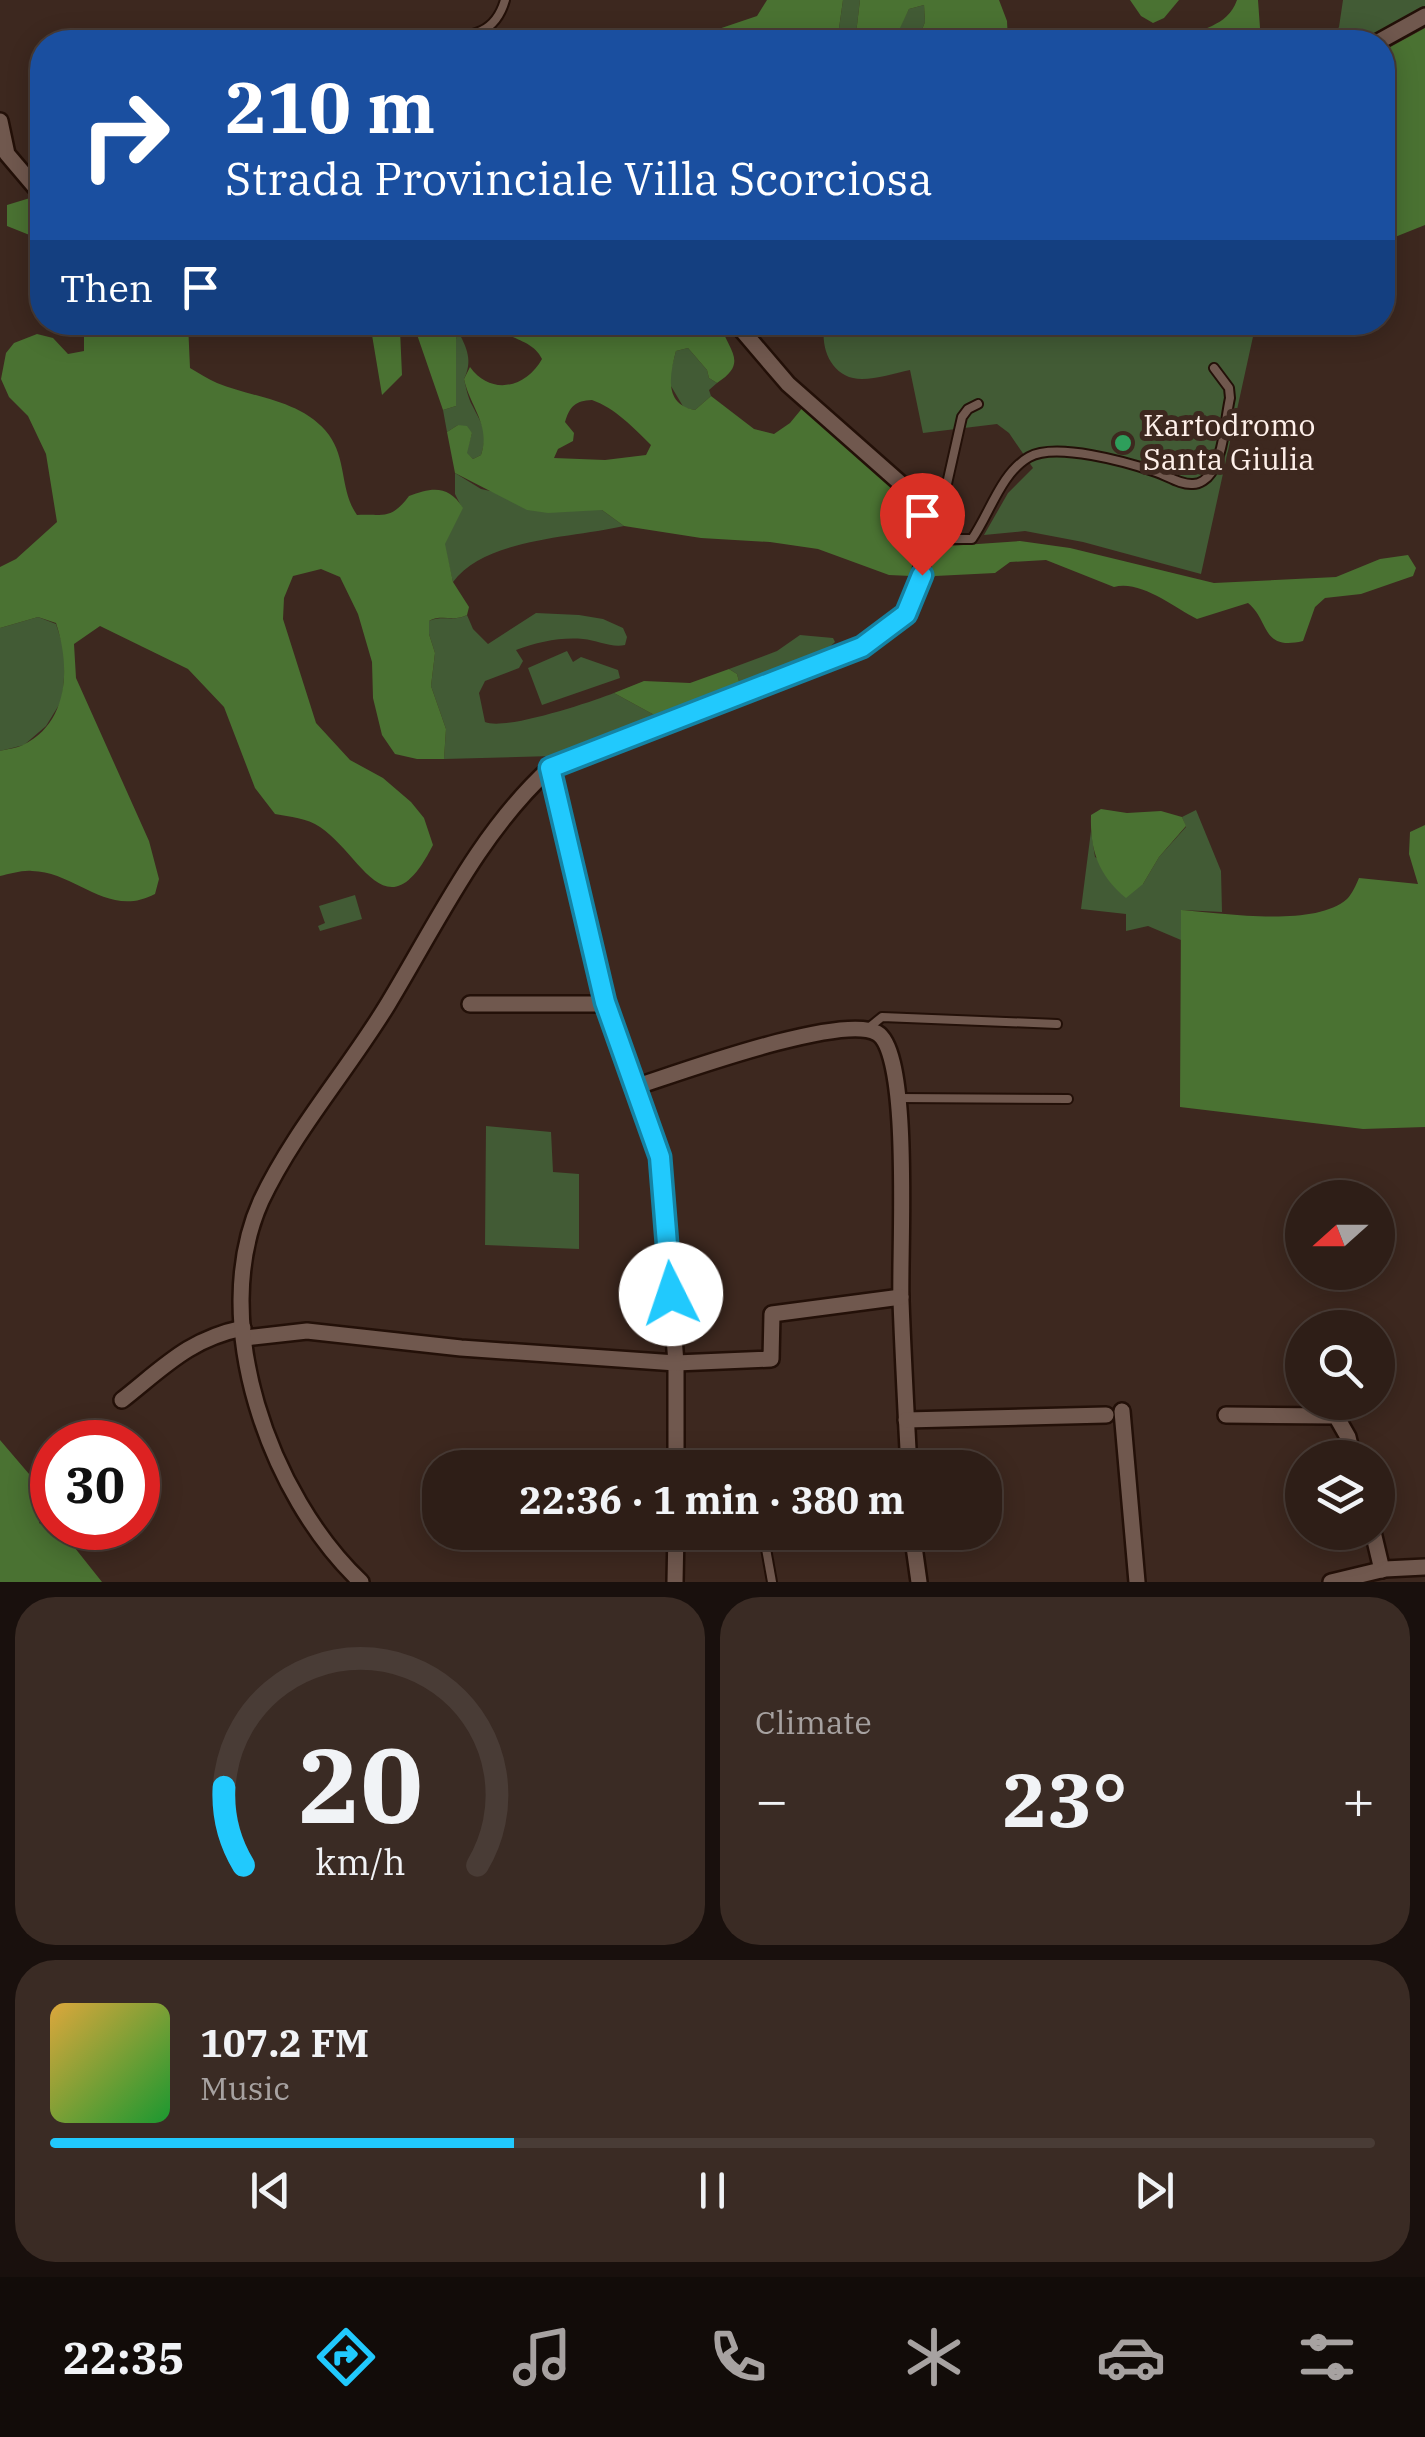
<!DOCTYPE html>
<meta charset="utf-8">
<style>
:root{--surface:#2e1e17;--page:#3a2b24;--text:#f1f3f6;--muted:#a7a2a1;--line:#493c36;--accent:#21c9fd}
body{margin:0;font-family:"IBM Plex Serif",serif;background:var(--page);color:var(--text);height:100vh;display:flex;flex-direction:column;font-size:38px;white-space:nowrap}
*{box-sizing:border-box;margin:0}
p{font-size:32px;color:var(--muted)}
.icon{flex:none;width:55px;height:55px;fill:none;stroke:currentColor;stroke-width:2;stroke-linecap:round;stroke-linejoin:round}
.map{position:relative;height:1582px;overflow:hidden}
.drawer{display:flex;flex-direction:column;gap:15px;padding:15px;background:#19100d;flex:1}
.drawer>*{flex:none}
.banner{position:absolute;left:30px;top:30px;width:1365px;height:305px;border-radius:40px;box-shadow:0 5px 25px #0003,0 0 0 2px var(--line);background:#1a4fa0;color:#fff;overflow:hidden}
.needle{width:65px;rotate:249deg}
.fabs{position:absolute;left:1285px;top:1180px;display:grid;gap:20px}
.fabs a{display:grid;place-items:center;width:110px;height:110px;border-radius:50%;background:var(--surface);box-shadow:0 5px 25px #0003,0 0 0 2px var(--line);font-size:50px}
.speed{position:absolute;left:30px;top:1420px;display:flex;gap:20px;font-size:50px;font-weight:700;text-align:center}
.speed>*{display:grid;place-content:center;width:130px;height:130px;border-radius:50%;background:var(--surface);box-shadow:0 5px 25px #0003,0 0 0 2px var(--line);line-height:1}
.speed .limit{border:15px solid #d22;background:#fff;color:#111}
.pin{position:absolute;display:grid;place-items:center;width:85px;height:85px;color:#fff;margin:-102px -42px;border-radius:50% 50% 50% 0;rotate:-45deg;box-shadow:0 0 10px #0007}
.pin .icon{rotate:45deg}
.me{position:absolute;width:110px;margin:-55px;rotate:356deg;stroke-linejoin:round;filter:drop-shadow(0 0 8px #0008)}
.turn{display:flex;align-items:center;gap:35px;height:210px;padding:0 30px;font-size:45px}
.turn .icon{width:130px;height:130px;stroke-width:2.5}
.turn b{display:block;font-size:70px;line-height:85px}
.then{display:flex;align-items:center;height:95px;padding:0 30px;background:#0003;gap:20px;font-size:38px}
.big{font-size:75px;font-weight:700;line-height:1.1}
.drawer .card{flex:1;display:flex;flex-direction:column;justify-content:center;gap:15px;min-width:0;padding:0 35px;border-radius:40px;background:var(--page)}
.drawer .dial{align-items:center;gap:0}
.dial svg{height:260px;overflow:visible;fill:none;stroke:var(--line);stroke-width:7;stroke-linecap:round;text-anchor:middle}
.dial text{fill:var(--text);stroke:none}
.song{display:flex;align-items:center;gap:30px}
.cover{width:120px;height:120px;border-radius:15px;background:linear-gradient(135deg,hsl(40 70% 55%),hsl(130 70% 35%))}
.played{height:10px;border-radius:5px;background:linear-gradient(90deg,var(--accent) 35%,var(--line) 35%)}
.keys{display:flex;justify-content:space-around;direction:ltr}
.heat{display:flex;justify-content:space-between;align-items:center;font-size:55px;direction:ltr}
.drawer .tiles{flex:1;display:grid;gap:15px;grid-template-columns:1fr 1fr}
.card:last-child{grid-column:span 2}
.trip{position:absolute;left:422px;top:1450px;width:580px;height:100px;border-radius:40px;background:var(--surface);box-shadow:0 5px 25px #0003,0 0 0 2px var(--line);font-weight:700;line-height:100px;text-align:center}
.dock{display:flex;height:160px;justify-content:space-around;align-items:center;background:#120c09;color:var(--muted)}
.dock .icon{width:70px;height:70px}
.dock .active{color:var(--accent)}
.dock b{font-size:45px;color:var(--text)}
.map>svg:first-child{display:block}
</style>
<div class="map">
<svg width="1425" height="1582" viewBox="0 0 1425 1582">
<rect width="100%" height="100%" fill="#3d281f"/>
<g fill="#425b35">
<polygon points="843,0 860,0 855,42 837,42"/>
<polygon points="1343,0 1425,0 1425,12 1370,42 1329,42 1339,27"/>
<polygon points="924,5 925,22 917,42 900,42 899,28 909,9"/>
<path d="M825,322L1256,323L1201,574L1083,542L1025,531L984,535L1008,493L1033,468L1009,433L997,424L923,433L910,370C895,373 877,379 862,379C832,379 819,348 825,322Z"/>
<path d="M458,331C467,348 473,361 464,379C466,387 468,398 472,405C482,425 489,431 481,455L473,459L466,453L472,433L458,425L447,432L443,410L456,406V339Z"/>
<polygon points="688,348 707,370 709,378 717,383 709,390 711,396 695,410 684,408 668,381 676,351"/>
<path d="M455,473L481,489L579,510H602L624,526C573,538 485,538 453,582L444,544L462,508L455,494Z"/>
<path d="M536,613L579,615L603,619L623,628L627,637L625,645C611,648 597,640 583,639C560,637 538,642 516,650L523,661L519,668L485,681L479,693L485,722C505,731 591,702 614,693L658,717L553,756L444,759L446,729L431,686L435,653L429,634V621C442,615 455,622 467,615L473,629L488,644Z"/>
<polygon points="38,617 56,624 66,655 62,700 46,726 24,745 0,751 0,628"/>
<polygon points="800,635 833,638 835,642 822,654 740,685 737,674 729,669 777,651"/>
<polygon points="567,651 573,662 581,657 618,670 620,678 542,705 528,668"/>
<polygon points="1196,810 1221,871 1222,912 1182,910 1181,940 1148,926 1126,931 1126,914 1081,909 1091,831 1095,857 1143,884 1159,857 1186,827 1182,817"/>
<polygon points="355,895 362,919 320,931 318,926 325,923 319,906"/>
<polygon points="486,1126 551,1132 553,1172 579,1174 579,1249 485,1245"/>
</g>
<g fill="#4a7232" fill-rule="evenodd">
<polygon points="767,0 843,0 837,42 680,42 757,16"/>
<polygon points="860,0 999,0 1007,21 1008,42 917,42 925,22 924,5 909,9 900,28 900,42 855,42"/>
<polygon points="1130,0 1179,0 1164,18 1153,23 1141,16"/>
<path d="M1237,0H1258L1261,42H1178C1200,27 1227,28 1237,0Z"/>
<path d="M1425,28V225L1395,237L1383,235L1382,130C1390,109 1382,74 1383,51Z"/>
<polygon points="30,198 42,202 42,228 32,236 7,226 7,205"/>
<path d="M84,323H127L137,330L149,323H188L190,368C199,373 208,379 217,383C254,398 303,400 329,435C347,460 340,491 357,515C384,514 391,520 409,496C432,487 449,485 463,508L445,544L453,582L469,607L467,615C455,622 441,614 429,621V634L435,653L431,686L446,729L444,759H417L395,754L382,735L373,698L372,662L358,614L340,577L321,569L293,576L284,598L283,619L316,723L350,760L383,778L411,802L424,818L433,845C387,936 362,855 320,827C307,818 290,817 275,814L255,788L224,707L188,669L100,626L74,644L76,678L149,841L159,879L155,894C108,919 77,872 32,871C22,870 10,874 0,876V751C7,749 17,748 23,745C70,722 70,665 56,623L38,617L0,628V567L16,559L57,522L46,454L28,416L9,397L1,379L6,353L14,343L37,334L53,338L68,354L84,351Z"/>
<polygon points="370,323 403,323 400,330 402,375 382,395"/>
<polygon points="413,323 449,323 458,331 456,339 456,406 443,410"/>
<path d="M492,323H720C727,350 750,362 717,383L709,378L707,370L688,348L676,351C670,374 663,404 695,410L711,396L754,429L774,434L790,423L804,406C838,437 895,477 911,521C917,539 914,558 911,576L889,575L818,549L770,542L701,538L624,526L602,510L548,513L527,510L455,473L447,432L458,425L467,426L472,433L467,453L473,459L481,455C491,425 470,407 464,379L470,367C491,396 526,388 542,359C532,338 506,340 492,323ZM592,400C615,408 634,428 651,445L646,455L605,460L554,458L558,449L573,441L574,433L565,422C570,406 575,401 592,400Z"/>
<path d="M1020,541L1070,548L1214,583L1336,577L1380,559L1408,555L1416,568L1413,576L1361,594L1325,598L1315,607L1303,641C1261,651 1270,621 1248,603L1197,619C1173,607 1141,580 1114,587L1046,560L1010,562L995,573L935,576L929,585L934,547Z"/>
<polygon points="729,669 737,674 740,685 658,717 614,693 644,681 690,683"/>
<path d="M1101,809L1127,813L1161,811L1182,817L1186,826L1159,857L1143,884L1126,898C1098,875 1090,850 1091,815Z"/>
<path d="M1425,825V1127L1363,1129L1180,1107L1181,910C1223,913 1314,928 1347,899C1352,894 1356,885 1359,878L1418,884L1409,854L1410,832Z"/>
<polygon points="0,1440 41,1488 39,1523 67,1538 102,1582 0,1582"/>
</g>
<g fill="none" stroke-linecap="round" stroke-linejoin="round">
<defs>
<g id="lane">
<path d="M411,42C449,31 491,49 505,0"/>
<polyline points="927,530 942,506 962,417 968,409 978,404"/>
<path d="M925,539H972C990,513 1001,473 1029,457C1056,442 1127,462 1156,472C1168,476 1180,485 1193,484C1200,484 1207,479 1211,473C1224,453 1225,421 1230,398L1229,388L1214,368"/>
<polyline points="866,1030 882,1017 1057,1024"/>
<polyline points="897,1098 1068,1099"/>
<polyline points="763,1532 772,1582"/>
</g>
<g id="street">
<polyline points="1378,42 1425,16"/>
<polyline points="0,121 7,154 35,187 42,190"/>
<polyline points="550,768 605,1001 660,1157 676,1363 676,1468"/>
<polyline points="470,1004 606,1004"/>
<path d="M635,1087C678,1073 842,1013 877,1033C912,1053 899,1257 901,1301C903,1356 906,1412 909,1468"/>
<polyline points="245,1338 307,1331 461,1348 676,1363 771,1359 772,1314 901,1297"/>
<path d="M122,1400C164,1367 189,1339 243,1328"/>
<polyline points="1122,1411 1137,1582"/>
<polyline points="1226,1415 1336,1416 1348,1437 1353,1458"/>
<polyline points="906,1420 1106,1415"/>
<polyline points="912,1532 919,1582"/>
<polyline points="1373,1532 1382,1570"/>
<path d="M361,1582C270,1496 207,1321 261,1201C294,1131 348,1070 388,1004C437,923 479,833 550,768L862,647L906,614L921,575L925,539L923,521L899,482L788,384L735,322"/>
<polyline points="675,1582 676,1532"/>
<polyline points="1331,1582 1385,1569 1425,1567"/>
</g>
</defs>
<use href="#lane" stroke="#231008" stroke-width="12"/>
<use href="#street" stroke="#231008" stroke-width="20"/>
<use href="#lane" stroke="#70584e" stroke-width="8"/>
<use href="#street" stroke="#70584e" stroke-width="15"/>
</g>
<g fill="none" stroke-linecap="round" stroke-linejoin="round">
<defs>
<polyline id="route" points="671,1294 660,1157 605,1002 550,768 862,647 906,614 922,575"/>
</defs>
<use href="#route" stroke="#1583a4" stroke-width="25"/>
<use href="#route" stroke="#21c9fd" stroke-width="18"/>
</g>
<circle fill="#2e9e5b" stroke="#3d281f" stroke-width="4" cx="1123" cy="443" r="10"/>
<g text-anchor="middle" stroke-width="10" stroke-linejoin="round" paint-order="stroke">
<g font-size="30" fill="#fef0ea" stroke="#3d281f" text-anchor="start">
<text x="1143" y="436">Kartodromo<tspan x="1143" dy="34">Santa Giulia</tspan></text>
</g>
</g>
</svg>
<div class="fabs">
<a><svg class="needle" viewBox="-14 -14 28 28"><path d="M0-13l5 13h-10z" fill="#e53935"/><path d="M0 13l5-13h-10z" fill="#a7a2a1"/></svg></a>
<a><svg class="icon" aria-label="search" viewBox="0 0 24 24"><circle cx="10" cy="10" r="6"/><path d="M15 15l6 6"/></svg></a>
<a><svg class="icon" aria-label="layers" viewBox="0 0 24 24"><path d="M12 4l9 5-9 5-9-5zM3 14l9 5 9-5"/></svg></a>
</div>
<div class="speed"><div class="limit">30</div></div>
<div class="pin" style="left:922px;top:575px;background:#d93025"><svg class="icon" aria-label="arrive" viewBox="0 0 24 24"><path d="M6 21V4h12l-3 4 3 4H6"/></svg></div>
<svg class="me" style="left:671px;top:1294px" viewBox="-20 -20 40 40"><circle r="19" fill="#fff"/><path d="M0-13L10 11 0 6-10 11z" fill="#21c9fd"/></svg>
<div class="trip">22:36 · 1 min · 380 m</div>
<div class="banner">
<div class="turn"><svg class="icon" aria-label="right" viewBox="0 0 24 24"><path d="M7 20v-9h11M14 6l5 5-5 5"/></svg><div><b>210 m</b>Strada Provinciale Villa Scorciosa</div></div>
<div class="then">Then<svg class="icon" aria-label="arrive" viewBox="0 0 24 24"><path d="M6 21V4h12l-3 4 3 4H6"/></svg></div>
</div>
</div>
<section class="drawer">
<div class="tiles">
<div class="card dial"><svg viewBox="0 0 100 80">
<path d="M14 69A42 42 0 1 1 86 69"/>
<path d="M14 69A42 42 0 0 1 8 45" stroke="#21c9fd"/>
<text x="50" y="56" font-size="32" font-weight="700">20</text>
<text x="50" y="72" font-size="11">km/h</text>
</svg></div>
<div class="card"><p>Climate</p>
<div class="heat"><a>−</a><b class="big">23°</b><a>+</a></div>
</div>
<div class="card">
<div class="song"><i class="cover"></i><div><b>107.2 FM</b><p>Music</p></div></div>
<div class="played"></div>
<div class="keys"><svg class="icon" aria-label="previous" viewBox="0 0 24 24"><path d="M18 5L8 12l10 7zM5 5v14"/></svg><svg class="icon" aria-label="pause" viewBox="0 0 24 24"><path d="M8 5v14M16 5v14"/></svg><svg class="icon" aria-label="next" viewBox="0 0 24 24"><path d="M6 5l10 7-10 7zM19 5v14"/></svg></div>
</div>
</div>
</section>
<nav class="dock">
<b>22:35</b>
<svg class="icon active" aria-label="directions" viewBox="0 0 24 24"><path d="M12 3l9 9-9 9-9-9zM9 14v-3h6M13 9l2 2-2 2"/></svg>
<svg class="icon" aria-label="music" viewBox="0 0 24 24"><path d="M9 18V5l10-2v13"/><circle cx="6" cy="18" r="3"/><circle cx="16" cy="16" r="3"/></svg>
<svg class="icon" aria-label="phone" viewBox="0 0 24 24"><path d="M5 4h4l2 5-3 2q2 4 5 5l2-3 5 2v4C11 20 4 13 5 4z"/></svg>
<svg class="icon" aria-label="climate" viewBox="0 0 24 24"><path d="M12 3v18M4 7l16 10M4 17L20 7"/></svg>
<svg class="icon" aria-label="car" viewBox="0 0 24 24"><path d="M5 17H2v-5l4-1 3-4h7l3 4 3 1v5h-3M9 17h6M6 11h13"/><circle cx="7" cy="17" r="2"/><circle cx="17" cy="17" r="2"/></svg>
<svg class="icon" aria-label="filters" viewBox="0 0 24 24"><path d="M4 7h16M4 17h16"/><circle cx="9" cy="7" r="2"/><circle cx="15" cy="17" r="2"/></svg>
</nav>
